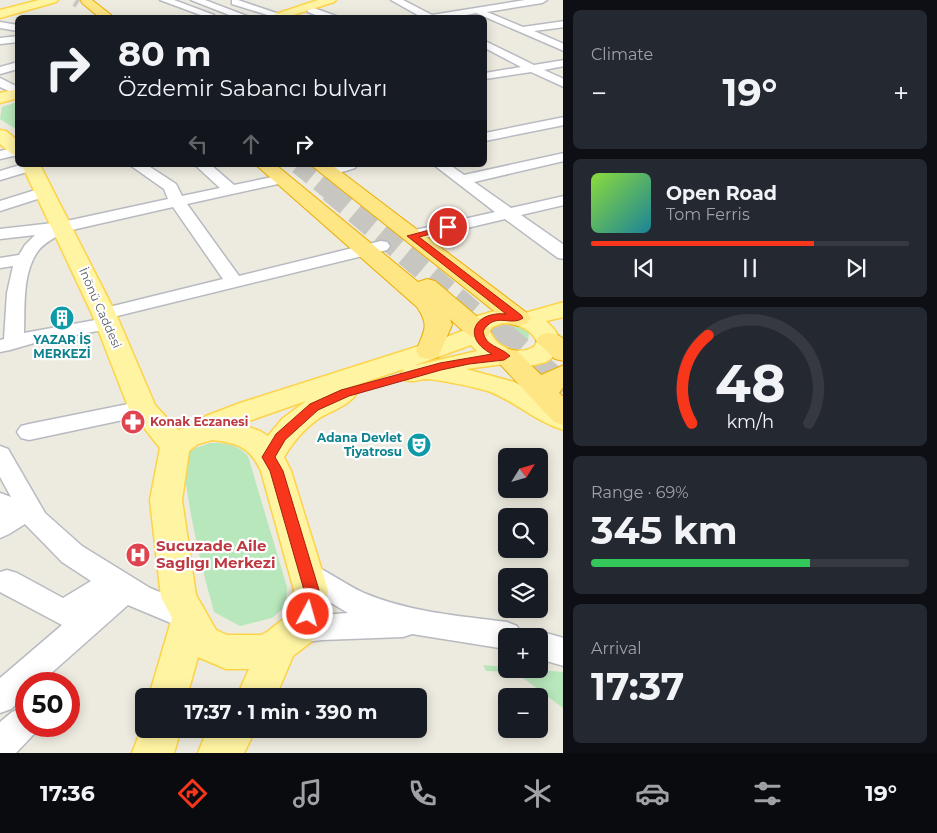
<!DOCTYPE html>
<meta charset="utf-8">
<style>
:root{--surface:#171b24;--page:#242831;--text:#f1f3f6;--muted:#9ea1a6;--line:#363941;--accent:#f7361b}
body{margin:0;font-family:Montserrat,sans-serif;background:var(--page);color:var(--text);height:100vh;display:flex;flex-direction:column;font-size:19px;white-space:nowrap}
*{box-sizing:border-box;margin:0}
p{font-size:16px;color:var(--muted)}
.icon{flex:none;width:28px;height:28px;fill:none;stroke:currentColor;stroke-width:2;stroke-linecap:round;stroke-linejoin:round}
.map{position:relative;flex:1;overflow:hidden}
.panel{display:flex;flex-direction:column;gap:10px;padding:10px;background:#0d0f14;width:374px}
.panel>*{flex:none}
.top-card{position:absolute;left:15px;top:15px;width:472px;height:152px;border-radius:8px;box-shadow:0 2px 12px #0003;background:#171b24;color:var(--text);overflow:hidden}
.needle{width:32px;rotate:53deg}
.fabs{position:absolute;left:498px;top:448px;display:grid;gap:10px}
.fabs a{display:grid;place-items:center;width:50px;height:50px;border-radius:8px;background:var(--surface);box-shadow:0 2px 12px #0003;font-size:25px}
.speed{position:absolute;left:15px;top:672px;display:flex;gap:10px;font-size:25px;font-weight:700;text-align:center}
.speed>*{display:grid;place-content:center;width:65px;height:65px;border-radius:50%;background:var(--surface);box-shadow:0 2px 12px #0003;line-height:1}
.speed .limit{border:8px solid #d22;background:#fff;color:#111}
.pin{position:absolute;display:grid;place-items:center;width:42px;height:42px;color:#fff;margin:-21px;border:2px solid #fff;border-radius:50%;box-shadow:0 1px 5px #0007}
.me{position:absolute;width:55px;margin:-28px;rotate:6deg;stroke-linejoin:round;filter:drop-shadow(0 0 4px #0008)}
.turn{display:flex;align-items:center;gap:18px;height:105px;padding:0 20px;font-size:22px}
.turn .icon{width:65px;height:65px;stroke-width:2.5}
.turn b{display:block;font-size:35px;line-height:42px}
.lanes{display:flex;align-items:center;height:48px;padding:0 20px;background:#0003;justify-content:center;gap:25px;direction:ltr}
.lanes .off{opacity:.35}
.big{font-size:38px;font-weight:700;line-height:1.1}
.panel .card{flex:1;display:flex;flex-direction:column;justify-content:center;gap:8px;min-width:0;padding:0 18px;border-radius:8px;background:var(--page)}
.panel .dial{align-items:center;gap:0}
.dial svg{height:130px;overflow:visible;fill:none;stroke:var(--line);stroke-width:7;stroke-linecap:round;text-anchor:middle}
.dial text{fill:var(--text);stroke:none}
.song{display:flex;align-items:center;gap:15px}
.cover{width:60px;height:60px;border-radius:8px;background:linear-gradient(135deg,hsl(90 70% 55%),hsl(190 70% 35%))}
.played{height:5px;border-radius:2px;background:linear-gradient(90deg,var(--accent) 70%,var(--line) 70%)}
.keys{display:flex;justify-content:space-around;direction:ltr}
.heat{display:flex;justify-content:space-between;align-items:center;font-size:28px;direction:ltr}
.charge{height:8px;border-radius:4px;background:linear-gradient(90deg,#34c759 69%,var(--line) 0)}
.trip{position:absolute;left:135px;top:688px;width:292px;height:50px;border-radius:8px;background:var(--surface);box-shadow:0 2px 12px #0003;font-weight:700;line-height:50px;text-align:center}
.tab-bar{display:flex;height:80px;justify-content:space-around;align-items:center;background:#090b0e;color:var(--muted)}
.tab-bar .icon{width:35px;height:35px}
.tab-bar .on{color:var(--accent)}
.tab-bar b{font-size:22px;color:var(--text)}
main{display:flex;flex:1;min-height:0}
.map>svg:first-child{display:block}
</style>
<main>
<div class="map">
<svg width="564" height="753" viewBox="0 0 564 753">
<rect width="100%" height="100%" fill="#edeadf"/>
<g fill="#b8e7bb">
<polygon points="17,102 18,102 17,130 0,119 2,107"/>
<path d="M501,322C512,323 522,323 529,333L528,340C517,348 495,345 492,330L496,324Z"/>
<path d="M210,443C226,443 237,444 248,456L287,587L286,606L272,618L240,626L214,612C200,562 188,510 183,458L190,450Z"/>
<polygon points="483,665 563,672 563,708 515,672 486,671"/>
</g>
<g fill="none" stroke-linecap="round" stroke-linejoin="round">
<polyline stroke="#c8c6c0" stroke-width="13" stroke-dasharray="13 7" stroke-linecap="butt" points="76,0 79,2"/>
<polyline stroke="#c8c6c0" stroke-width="18" stroke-dasharray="18 9" stroke-linecap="butt" points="298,165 331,192"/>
<polyline stroke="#c8c6c0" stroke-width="22" stroke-dasharray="22 11" stroke-linecap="butt" points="330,191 498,333"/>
<polyline stroke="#c8c6c0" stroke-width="29" stroke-dasharray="29 14" stroke-linecap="butt" points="497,332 564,390"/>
<defs>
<g id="minor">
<polygon points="160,0 174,0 214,15 212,17 206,17"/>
<polygon points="191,0 205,0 252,18 237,18"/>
<polygon points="232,0 238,0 282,15 280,17 274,17 232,4"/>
<polygon points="391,0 403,0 432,15 525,0 547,0 542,3 487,12 523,27 564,21 564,27 534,31 564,44 564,51 476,13 451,18 423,18"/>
<polygon points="311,7 336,16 337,18 323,18 308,12 308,8"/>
<polygon points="0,22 18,25 18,31 0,28"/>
<polygon points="18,36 18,42 0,44 0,38"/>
<polygon points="485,41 534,65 564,60 564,66 544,70 564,79 564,87 531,72 485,79 485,73 521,67 485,48"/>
<polygon points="18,62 18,69 0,74 0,67"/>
<polygon points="0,78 18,87 18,95 0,87"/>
<polygon points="564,117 564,125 485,141 485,133"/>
<polygon points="18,147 18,155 0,159 0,151"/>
<polygon points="564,153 564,161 474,182 511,208 564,196 564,205 521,215 564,245 564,259 558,258 505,219 412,241 406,240 404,236 406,232 495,212 434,165 450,165 464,175"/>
<polygon points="20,165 39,166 37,169 0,180 0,171"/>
<path d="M130,165H147L176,184L182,196L220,188L195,165H211L234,185L282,175L287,176L289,179L287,182L187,204L239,276L381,241L387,242L390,246L387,250L109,318L115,320L118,324L115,328L41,341L10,350L0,352V340L4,339L7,293L13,266L0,268V258L19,255L25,245L35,235L0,239V229L62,222L168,199L164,189ZM173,207L223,279L97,310L94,314L97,318L101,319L24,333C25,307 22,273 38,251C45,242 55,238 63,232Z"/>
<path d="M330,165H357L355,168C345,171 332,176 322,173L320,170L322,167Z"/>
<polygon points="45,187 50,189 53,192 50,195 0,211 0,201"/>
<polygon points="143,401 151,404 154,409 151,414 29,440 21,438 17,432 21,426 29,424"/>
<polygon points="0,446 8,449 45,513 82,546 150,588 200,609 205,618 200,627 190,631 128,605 39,684 26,684 26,696 11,709 0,713 0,678 62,625 0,592 0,572 7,570 17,573 63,598 91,581 62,562 25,524 9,534 0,538 0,493 11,497 0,477"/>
<path d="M306,562C327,570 344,584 364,593C409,612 459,616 507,622L517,626L522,636H506V649L412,634L403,637L322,640L298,643L288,639L283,630L288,621L298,617L348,613L296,582L292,574L296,566Z"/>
<polygon points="539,631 564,638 564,666 539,659 539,636 528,636"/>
<polygon points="23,707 26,708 26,726 38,726 34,734 16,753 0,753 0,722 12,712"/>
</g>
<g id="major">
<polygon points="39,0 58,0 56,2 0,18 0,10"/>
<polygon points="318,0 336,0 334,2 284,18 264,18"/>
<polygon points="18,89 18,98 0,103 0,93"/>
<polygon points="0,130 6,131 18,141 18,155 12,154 0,144"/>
<path d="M22,165H40L116,314L155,405L178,430L195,425L206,416L240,403L444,338L467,329L474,317L502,309L525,313L564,302V317L546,321L554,329L561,341L554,356L546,362L526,367L504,364L466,369L514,382L564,407V430C536,422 515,401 488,391C474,387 442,380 427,379C418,379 415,383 405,380L401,374L404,369L350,387L353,388L356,394C349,406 330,411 318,419C304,429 293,442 284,457L291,471L328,590L326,614L321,625L311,642L293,656L276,696H237L249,669H226L198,657L187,696H149L172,618L161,597L150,500L160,448L129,409L92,314ZM503,323C517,324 530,328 537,341L535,346C519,357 496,348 490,331L492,327ZM471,345L477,351L413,366ZM306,401L282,419L268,436L260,431L240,424ZM212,440C238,443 250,447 261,471L294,590L291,610L285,618L267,632L261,635H227L216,630L196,595L182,500L189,451L198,444Z"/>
<polygon points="144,722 144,729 181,729 174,753 132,753"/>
<polygon points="211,729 256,729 244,753 198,753 204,738"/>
</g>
<g id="highway">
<polygon points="81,0 92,0 115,18 100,18 82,3"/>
<path d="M256,165H276L418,282L427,279L435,281L487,325L491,331L487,337C470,341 462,330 450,319L452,325L438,357L429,359L420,357L416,351C424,331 430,326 417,307Z"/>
<polygon points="311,165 332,165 527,313 531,318 527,323 518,326 509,323"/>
<polygon points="549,333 558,335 564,339 564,361 555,359 536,341 540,335"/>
<polygon points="508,349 517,351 541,375 564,365 564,386 559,393 564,397 564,425 554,422 499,363 495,357 499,351"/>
</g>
</defs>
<use href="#minor" stroke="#b7bac0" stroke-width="3"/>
<use href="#major" stroke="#fdd348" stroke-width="3"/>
<use href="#highway" stroke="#ecad00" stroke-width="2"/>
<use href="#minor" fill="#fff" fill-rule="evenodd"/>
<use href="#major" fill="#fff4a2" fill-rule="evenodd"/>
<use href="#highway" fill="#ffe684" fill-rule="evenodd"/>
</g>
<path fill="#f7361b" stroke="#a12312" d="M448,225L453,227L451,229L419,237L521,315L523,318C511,327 495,311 483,331C485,347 500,346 510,356L504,360L469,364L441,370L349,396L318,410L285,440L275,457L283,471L319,590L314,619L308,621L303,619L301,614L304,590L270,471L262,457L276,434L310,404L341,390L440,363L492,354C461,338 474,311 506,314L407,236Z"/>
<defs>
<symbol id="building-disc" viewBox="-11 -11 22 22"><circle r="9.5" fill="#0f9aa8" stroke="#fff"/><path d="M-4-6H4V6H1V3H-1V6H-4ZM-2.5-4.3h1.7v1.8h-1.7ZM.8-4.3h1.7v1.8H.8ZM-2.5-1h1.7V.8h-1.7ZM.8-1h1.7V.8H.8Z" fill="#fff"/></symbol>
<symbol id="pharmacy-disc" viewBox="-11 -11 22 22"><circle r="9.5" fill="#e0444e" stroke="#fff"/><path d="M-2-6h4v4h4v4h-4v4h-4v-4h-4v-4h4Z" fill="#fff"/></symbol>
<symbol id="theatre-disc" viewBox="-11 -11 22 22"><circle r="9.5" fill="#0f9aa8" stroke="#fff"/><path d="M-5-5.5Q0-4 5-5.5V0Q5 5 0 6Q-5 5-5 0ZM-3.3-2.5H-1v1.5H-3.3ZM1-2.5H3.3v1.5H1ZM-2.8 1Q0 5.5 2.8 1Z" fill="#fff"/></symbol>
<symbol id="hospital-disc" viewBox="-11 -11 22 22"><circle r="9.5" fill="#e0444e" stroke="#fff"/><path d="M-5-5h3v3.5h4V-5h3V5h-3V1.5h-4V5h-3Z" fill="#fff"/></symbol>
</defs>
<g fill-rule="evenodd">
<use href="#building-disc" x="48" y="304" width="28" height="28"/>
<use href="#pharmacy-disc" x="119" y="408" width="28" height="28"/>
<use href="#theatre-disc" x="405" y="431" width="28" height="28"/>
<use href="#hospital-disc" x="124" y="541" width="28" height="28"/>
</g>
<g text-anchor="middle" stroke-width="4.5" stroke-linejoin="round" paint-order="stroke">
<g font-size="12" fill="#585c62" stroke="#fff">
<text transform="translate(100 308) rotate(66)" y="4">İnönü Caddesi</text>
</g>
<g font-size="12" font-weight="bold" fill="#0d838f" stroke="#fff">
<text x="62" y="344">YAZAR İŞ<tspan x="62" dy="14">MERKEZİ</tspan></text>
<text x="402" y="442" text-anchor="end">Adana Devlet<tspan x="402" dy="14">Tiyatrosu</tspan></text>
</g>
<g font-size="12" font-weight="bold" fill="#be3a42" stroke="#fff" text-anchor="start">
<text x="150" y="426">Konak Eczanesi</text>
</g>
<g font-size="15" font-weight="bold" fill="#be3a42" stroke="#fff" text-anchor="start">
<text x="156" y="551">Sucuzade Aile<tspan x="156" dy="17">Saglıgı Merkezi</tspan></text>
</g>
</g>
</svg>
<div class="fabs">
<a><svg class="needle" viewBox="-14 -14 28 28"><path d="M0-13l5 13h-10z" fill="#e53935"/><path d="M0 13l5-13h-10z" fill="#9ea1a6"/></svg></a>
<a><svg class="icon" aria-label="search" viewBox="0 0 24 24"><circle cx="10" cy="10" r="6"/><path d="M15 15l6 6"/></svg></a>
<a><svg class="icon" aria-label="layers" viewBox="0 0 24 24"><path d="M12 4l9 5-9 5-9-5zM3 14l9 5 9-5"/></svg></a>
<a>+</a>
<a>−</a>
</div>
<div class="speed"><div class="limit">50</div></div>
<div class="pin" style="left:448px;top:227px;background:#d93025"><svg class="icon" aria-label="arrive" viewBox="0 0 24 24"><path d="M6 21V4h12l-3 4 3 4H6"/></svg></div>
<svg class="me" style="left:308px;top:614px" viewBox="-20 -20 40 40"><circle r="17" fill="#f7361b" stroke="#fff" stroke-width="3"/><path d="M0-11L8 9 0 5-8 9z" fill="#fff"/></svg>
<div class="trip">17:37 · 1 min · 390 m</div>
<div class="top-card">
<div class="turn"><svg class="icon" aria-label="right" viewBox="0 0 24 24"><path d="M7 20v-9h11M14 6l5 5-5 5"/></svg><div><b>80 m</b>Özdemir Sabancı bulvarı</div></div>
<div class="lanes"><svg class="icon off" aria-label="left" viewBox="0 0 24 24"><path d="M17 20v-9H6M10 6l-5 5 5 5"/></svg><svg class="icon off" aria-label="ahead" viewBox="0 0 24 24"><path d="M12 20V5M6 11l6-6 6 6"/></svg><svg class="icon" aria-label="right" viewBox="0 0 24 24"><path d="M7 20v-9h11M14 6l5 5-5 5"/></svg></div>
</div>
</div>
<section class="panel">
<div class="card"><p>Climate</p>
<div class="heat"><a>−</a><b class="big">19°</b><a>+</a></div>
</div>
<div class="card">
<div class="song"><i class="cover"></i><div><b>Open Road</b><p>Tom Ferris</p></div></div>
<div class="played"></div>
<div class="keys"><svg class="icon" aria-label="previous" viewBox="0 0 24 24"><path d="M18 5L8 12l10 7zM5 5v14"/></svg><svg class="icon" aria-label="pause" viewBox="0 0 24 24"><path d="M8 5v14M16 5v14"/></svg><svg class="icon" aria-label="next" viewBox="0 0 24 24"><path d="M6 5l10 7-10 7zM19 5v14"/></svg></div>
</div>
<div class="card dial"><svg viewBox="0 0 100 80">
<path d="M14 69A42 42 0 1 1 86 69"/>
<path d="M14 69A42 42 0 0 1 24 15" stroke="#f7361b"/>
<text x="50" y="56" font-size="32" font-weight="700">48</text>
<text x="50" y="72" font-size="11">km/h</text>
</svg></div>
<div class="card"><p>Range · 69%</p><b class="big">345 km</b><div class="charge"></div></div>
<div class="card"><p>Arrival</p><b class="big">17:37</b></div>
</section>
</main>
<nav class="tab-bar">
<b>17:36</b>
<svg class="icon on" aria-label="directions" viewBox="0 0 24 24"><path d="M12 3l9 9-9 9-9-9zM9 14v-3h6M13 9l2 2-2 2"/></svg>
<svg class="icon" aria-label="music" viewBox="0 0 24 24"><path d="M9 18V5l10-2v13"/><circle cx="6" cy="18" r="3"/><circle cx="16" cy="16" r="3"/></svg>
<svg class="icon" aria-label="phone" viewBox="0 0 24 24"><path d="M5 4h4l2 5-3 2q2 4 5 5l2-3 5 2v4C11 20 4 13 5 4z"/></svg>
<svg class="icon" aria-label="climate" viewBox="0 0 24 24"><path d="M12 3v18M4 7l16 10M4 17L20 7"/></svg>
<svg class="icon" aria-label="car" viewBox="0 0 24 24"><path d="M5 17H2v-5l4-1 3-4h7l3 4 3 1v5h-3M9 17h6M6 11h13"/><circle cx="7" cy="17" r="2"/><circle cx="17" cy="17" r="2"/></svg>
<svg class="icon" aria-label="filters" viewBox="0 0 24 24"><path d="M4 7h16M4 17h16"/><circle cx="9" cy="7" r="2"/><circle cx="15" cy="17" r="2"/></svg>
<b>19°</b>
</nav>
